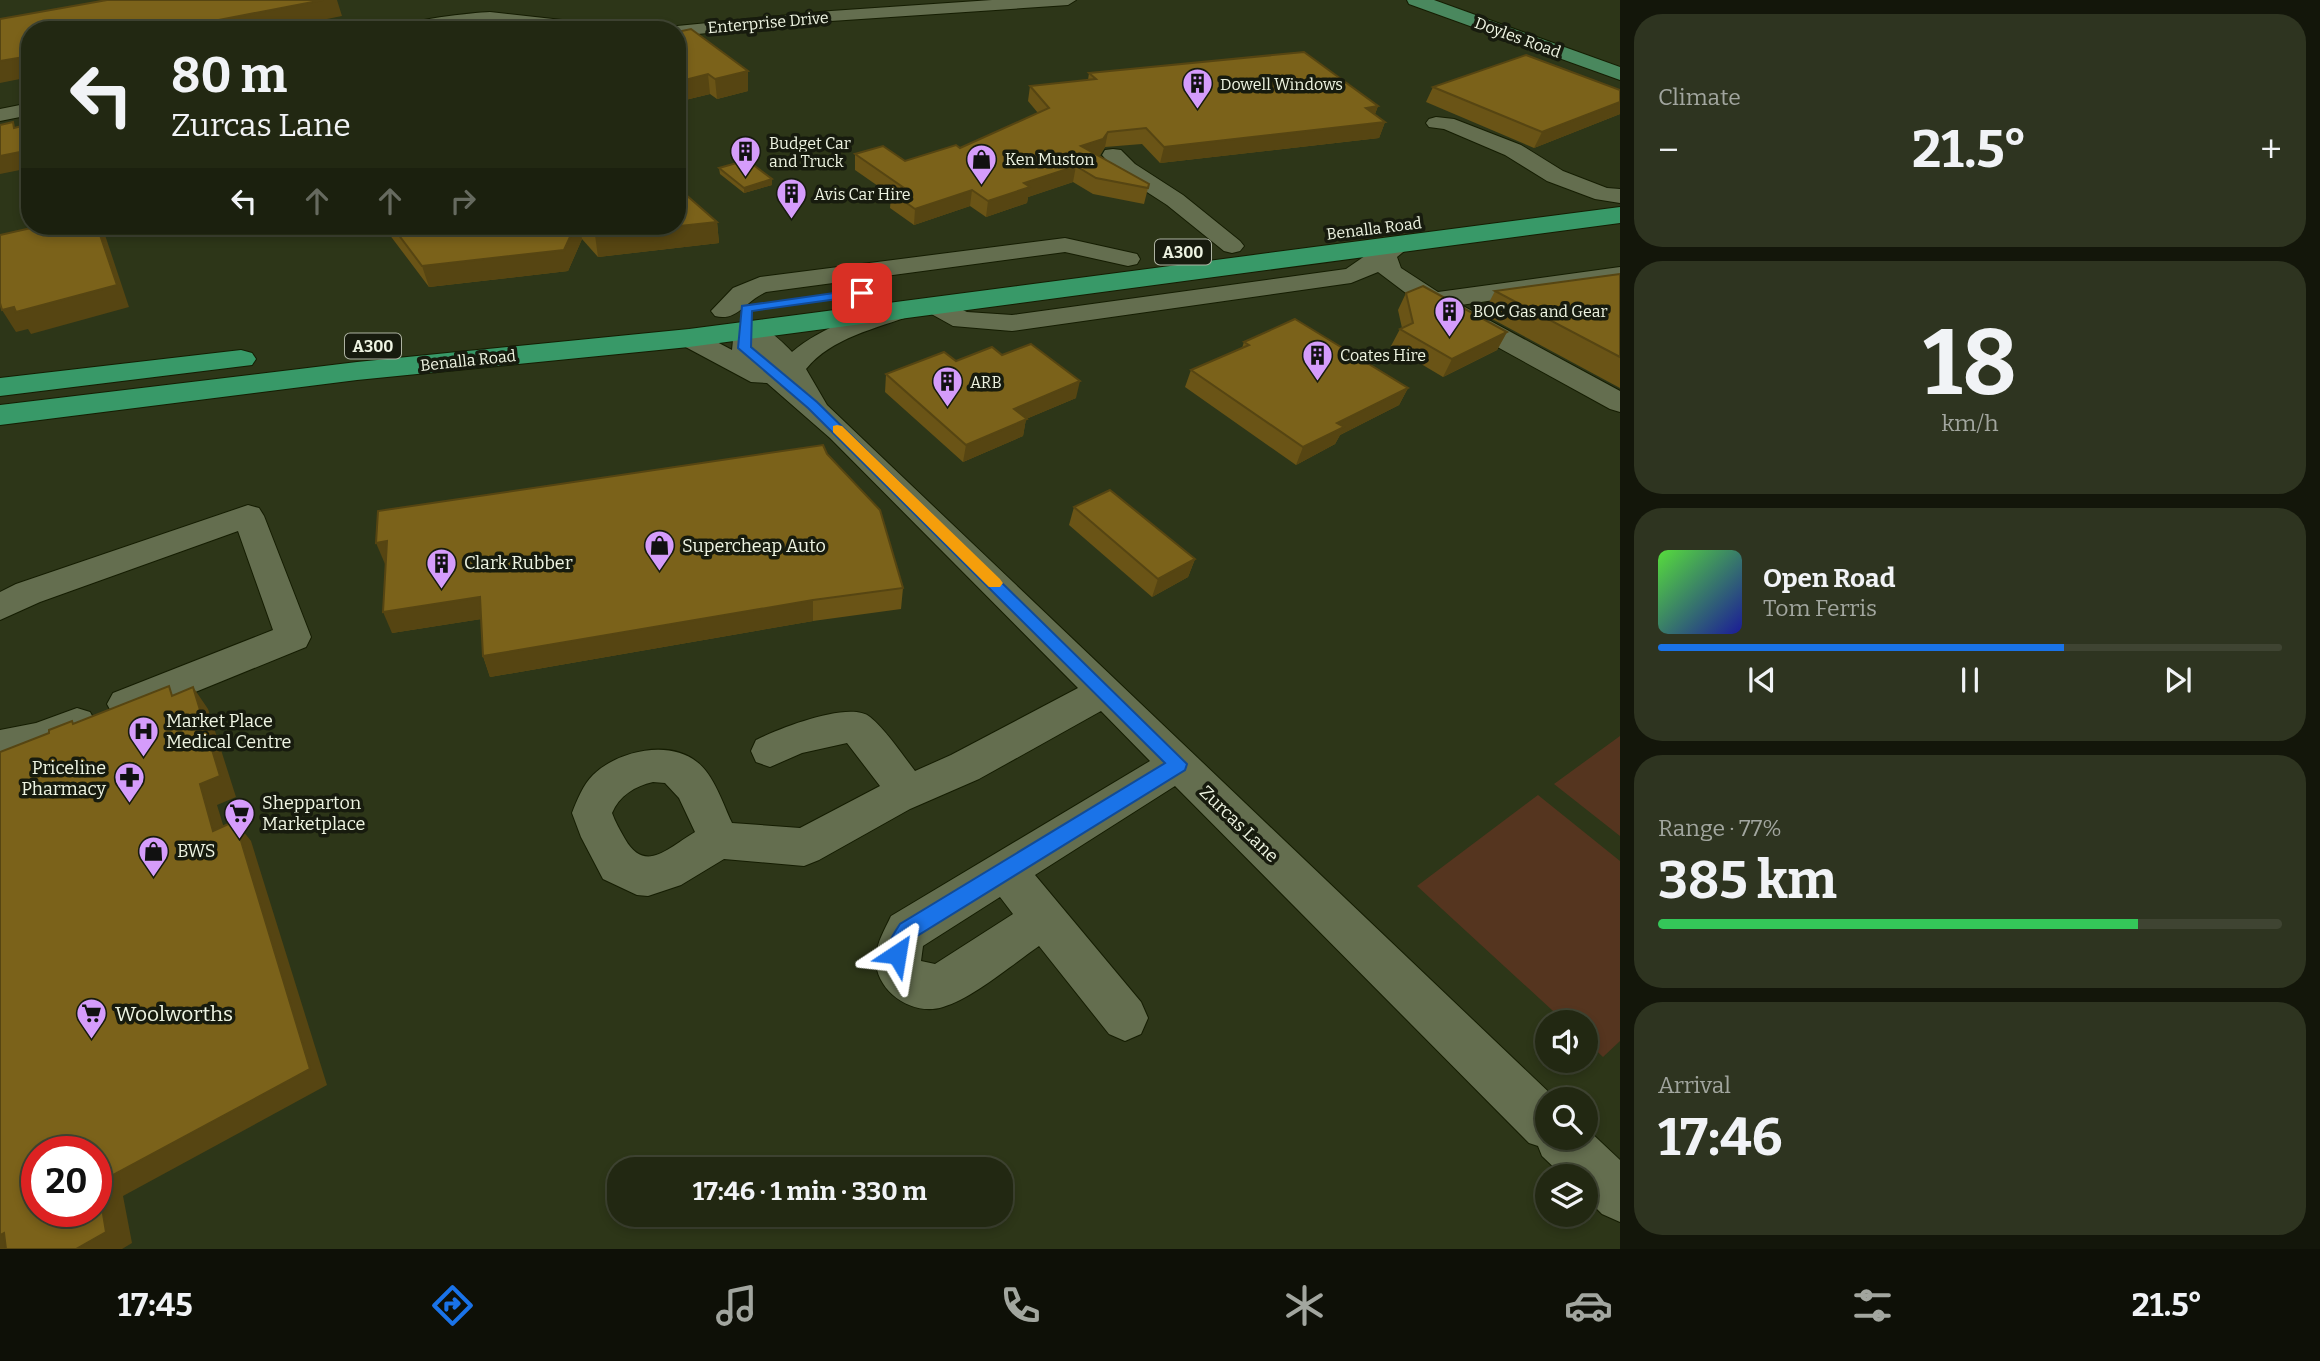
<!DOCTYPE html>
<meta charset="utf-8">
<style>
:root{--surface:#222812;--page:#2e3420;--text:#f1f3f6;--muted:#a2a69f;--line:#3f4432;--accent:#1a73e8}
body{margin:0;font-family:Bitter,serif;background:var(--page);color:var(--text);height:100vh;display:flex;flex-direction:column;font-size:26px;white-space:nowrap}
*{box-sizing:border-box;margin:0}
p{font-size:23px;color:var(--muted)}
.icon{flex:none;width:38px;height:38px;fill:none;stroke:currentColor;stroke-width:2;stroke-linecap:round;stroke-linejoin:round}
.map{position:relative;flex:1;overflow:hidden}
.side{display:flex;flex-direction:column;gap:14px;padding:14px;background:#13160a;width:700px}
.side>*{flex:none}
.banner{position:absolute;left:21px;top:21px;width:665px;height:214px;border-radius:28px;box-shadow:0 4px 10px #0003,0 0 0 2px var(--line);background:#222812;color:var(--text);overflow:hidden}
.tools{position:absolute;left:1535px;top:1010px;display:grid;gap:14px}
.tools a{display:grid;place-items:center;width:63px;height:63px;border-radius:50%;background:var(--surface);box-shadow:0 4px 10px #0003,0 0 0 2px var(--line);font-size:35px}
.speed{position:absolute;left:21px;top:1136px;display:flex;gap:14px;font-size:35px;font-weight:700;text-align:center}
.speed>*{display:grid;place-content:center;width:91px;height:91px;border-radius:50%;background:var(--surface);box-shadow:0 4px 10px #0003,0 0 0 2px var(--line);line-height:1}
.speed .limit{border:10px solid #d22;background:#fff;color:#111}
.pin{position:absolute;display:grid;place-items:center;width:60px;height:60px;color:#fff;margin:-30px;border-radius:14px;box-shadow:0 4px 10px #0006}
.me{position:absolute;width:77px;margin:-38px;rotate:33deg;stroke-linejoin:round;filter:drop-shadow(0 0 5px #0008)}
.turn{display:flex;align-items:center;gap:24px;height:147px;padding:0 35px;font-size:32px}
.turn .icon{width:91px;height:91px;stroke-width:2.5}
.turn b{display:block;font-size:49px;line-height:60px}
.lanes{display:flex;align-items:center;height:66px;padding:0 35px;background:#0003;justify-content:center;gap:35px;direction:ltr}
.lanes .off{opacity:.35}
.big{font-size:52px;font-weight:700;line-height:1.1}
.side .tile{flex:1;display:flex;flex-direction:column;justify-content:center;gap:10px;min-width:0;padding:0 24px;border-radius:28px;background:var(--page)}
.side .dial{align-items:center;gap:0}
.dial b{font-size:91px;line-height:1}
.song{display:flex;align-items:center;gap:21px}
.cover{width:84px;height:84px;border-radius:10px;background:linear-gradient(135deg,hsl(110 70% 55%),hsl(240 70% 35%))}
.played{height:7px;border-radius:4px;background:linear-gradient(90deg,var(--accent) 65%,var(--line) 65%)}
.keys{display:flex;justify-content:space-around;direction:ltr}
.heat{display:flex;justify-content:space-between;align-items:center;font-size:38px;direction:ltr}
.charge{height:10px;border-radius:5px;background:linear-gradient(90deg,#34c759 77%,var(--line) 0)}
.trip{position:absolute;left:607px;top:1157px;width:406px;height:70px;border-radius:28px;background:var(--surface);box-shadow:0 4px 10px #0003,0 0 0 2px var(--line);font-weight:700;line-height:70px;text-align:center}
.menu{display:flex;height:112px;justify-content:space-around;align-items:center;background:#0e1007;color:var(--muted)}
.menu .icon{width:49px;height:49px}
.menu .active{color:var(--accent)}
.menu b{font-size:32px;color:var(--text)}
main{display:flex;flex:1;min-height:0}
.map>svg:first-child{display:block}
</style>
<main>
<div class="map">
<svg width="1620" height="1249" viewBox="0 0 1620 1249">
<rect width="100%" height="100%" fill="#2d3618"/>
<g fill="#55351f">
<polygon points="1620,736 1620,836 1554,784"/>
<polygon points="1538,795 1620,861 1620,1041 1603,1057 1586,1041 1586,1022 1565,1022 1417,886"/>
</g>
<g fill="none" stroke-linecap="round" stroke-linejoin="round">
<defs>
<g id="minor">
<polygon points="992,0 1076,0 1068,5 831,21 677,36 677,30 669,30 677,26 831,11"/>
<path d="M490,12L607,25L616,30H557L490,22L433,30H395C406,19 472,13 490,12Z"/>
<polygon points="30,103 30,115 0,121 0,109"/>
<polygon points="1436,117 1454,119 1521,145 1563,171 1607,188 1620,189 1620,203 1595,199 1547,181 1505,155 1444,129 1429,127 1426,123 1429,119"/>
<polygon points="1113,149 1121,150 1135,164 1183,195 1240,241 1244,246 1240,251 1232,253 1224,251 1167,205 1119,174 1102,155 1105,150"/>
<polygon points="1401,237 1409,239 1413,244 1397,257 1401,268 1438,292 1620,267 1620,281 1461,305 1620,391 1620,412 1610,409 1423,306 1378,272 1351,283 1012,331 953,326 926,311 922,306 926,301 935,298 944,301 967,312 1012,315 1346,269 1375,249"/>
<path d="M1065,238L1137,254L1140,259L1137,264L1128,266L1065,252L766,292C745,301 737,322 715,316L711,311L733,288L760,277Z"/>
<path d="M904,302L913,305L917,310L913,315C877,328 831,338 806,369L827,405L1556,1099H1547V1138H1586V1128L1620,1160V1222L1602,1214L1586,1198V1176H1563L1542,1156L1538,1146L1529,1143L1175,786L1035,875L1141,1002L1148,1018L1141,1034L1125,1041L1109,1034L1039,946C1013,964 972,999 943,1007C912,1017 873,990 876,956C877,942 885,929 891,916L1150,761L1101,711L979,779L910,809L819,860L804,866L724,859L681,885L648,896L637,895L603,879L581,837L572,813C577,800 583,785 593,775C617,751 669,739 697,762C714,775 723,804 732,823L800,828L880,786L847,743L802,753L770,767L756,762L751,751L756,740C778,729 850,700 870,717C887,731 901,753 915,771L951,755L1078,688L830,438L767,383L751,382L680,344L676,338L680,332L689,330L698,332L732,350L734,330L738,324C758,319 778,337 792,352C823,326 866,312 904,302ZM653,782L665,783L679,798L695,832C668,848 645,874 625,839C620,830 615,822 612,813C619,796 635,786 653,782ZM1000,897L1013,914L935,964L921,961L923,946Z"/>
<polygon points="248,505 259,508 264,516 311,637 306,647 139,715 126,719 113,715 107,704 113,693 273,630 238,531 40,602 0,620 0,592 16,584"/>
<polygon points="77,708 90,712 96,723 90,734 39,754 0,762 0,730 36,723"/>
</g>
<polygon id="major" points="1407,0 1434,0 1620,67 1620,80 1409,4"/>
<g id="highway">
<polygon points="1620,207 1620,223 689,347 357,380 0,425 0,405 357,362 689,329"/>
<polygon points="241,350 252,353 256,359 252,365 0,396 0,378"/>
</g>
</defs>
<use href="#minor" stroke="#151d02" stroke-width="2"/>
<use href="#major" stroke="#151d02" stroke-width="2"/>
<use href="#highway" stroke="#151d02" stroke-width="2"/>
<use href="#minor" fill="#646e4f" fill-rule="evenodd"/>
<use href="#major" fill="#4a885e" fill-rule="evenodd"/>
<use href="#highway" fill="#389968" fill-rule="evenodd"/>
</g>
<g fill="#6a5416">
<polygon points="677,32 748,71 748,91 717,99 710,94 677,102"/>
<polygon points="1089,73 1378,106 1375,114 1385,122 1379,138 1160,163 1142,144 1105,147 1100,155 1098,155 1149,184 1144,204 1093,194 1073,182 1028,197 1027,203 986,217 970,206 914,225 890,208 891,195 855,170 855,154 905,161 960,148 1038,113 1028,101 1030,86 1088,80"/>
<polygon points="1433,87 1620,90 1620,114 1534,148 1426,102"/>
<polygon points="719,168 772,179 772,185 744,193 720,174"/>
<polygon points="717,222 719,243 598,257 582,239 568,271 429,287 383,226 677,226"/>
<polygon points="1620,274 1620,388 1483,314 1495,291"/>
<polygon points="1406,293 1507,332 1497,350 1443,377 1391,346 1400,329 1402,328 1398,310"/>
<polygon points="1244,342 1408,388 1399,405 1340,435 1335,444 1296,465 1185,387 1191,370 1242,348"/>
<polygon points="1002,355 1076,398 1026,419 1023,436 963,462 885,392 886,374 956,361"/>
<polygon points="827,454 903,588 901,609 813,621 490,677 483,656 481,619 392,633 386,564 385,564"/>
<polygon points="1074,507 1195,559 1188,577 1152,597 1069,525"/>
</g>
<g fill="#564512">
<polygon points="323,0 337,0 342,16 272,30 167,30"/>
<polygon points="30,56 30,77 0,83 0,61"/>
<polygon points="748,71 748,91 717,99 715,79"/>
<polygon points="708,74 710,94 677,102 677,82"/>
<polygon points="1620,102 1620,114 1534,148 1542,132"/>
<polygon points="1378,106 1372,122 1366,108"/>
<polygon points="1385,122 1379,138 1160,163 1164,147"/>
<polygon points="1108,132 1105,147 1100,155 1078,162 1081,146"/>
<polygon points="30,150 30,168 0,174 0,156"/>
<polygon points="1076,166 1073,182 1028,197 1027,203 986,217 988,201 1024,183"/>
<polygon points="772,179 772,185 744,193 744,188"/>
<polygon points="972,190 970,206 914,225 915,209"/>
<polygon points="717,222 719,243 598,257 595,235"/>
<polygon points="97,226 100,226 105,235 129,307 31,334 28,329 16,332 2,310"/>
<polygon points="575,226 580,226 582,239 568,271 429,287 422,266"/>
<polygon points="1507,332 1497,350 1443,377 1452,359"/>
<polygon points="1080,381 1076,398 1026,419 1023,436 963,462 966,445 1014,409"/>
<polygon points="1408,388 1399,405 1340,435 1335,444 1296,465 1303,447 1337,423"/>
<polygon points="387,541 396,562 385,564 376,543"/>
<polygon points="1195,559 1188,577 1152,597 1158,579"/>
<polygon points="480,597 488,618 392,633 383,612"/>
<polygon points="813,600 813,621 490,677 483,656"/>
<polygon points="193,687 208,709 236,797 217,805 231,851 213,831 200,784"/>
<polygon points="235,821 251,841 327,1085 123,1196 132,1243 122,1249 76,1249 98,1183"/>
<polygon points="4,1233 24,1249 0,1249 0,1235"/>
</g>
<g fill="#7b621a" stroke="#564512" stroke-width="2" fill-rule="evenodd">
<polygon points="107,0 323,0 167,30 30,30 30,56 0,61 0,19"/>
<polygon points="691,29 748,71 715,79 708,74 677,82 677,32"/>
<polygon points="1304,52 1378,106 1366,108 1385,122 1164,147 1146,128 1108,132 1103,139 1081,146 1149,184 1148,188 1096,178 1076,166 1024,183 1030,187 988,201 972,190 915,209 891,192 904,188 855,154 883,146 905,161 956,145 960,148 1049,108 1030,86 1096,79 1089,73"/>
<polygon points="1526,55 1620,90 1620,102 1542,132 1433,87"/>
<polygon points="13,122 14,128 30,124 30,150 0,156 0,125"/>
<polygon points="747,160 772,179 744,188 719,168"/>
<polygon points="677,187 717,222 595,235 585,226 677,226"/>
<polygon points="40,226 97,226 117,285 16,312 14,307 2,310 0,303 0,235"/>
<polygon points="392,226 575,226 564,250 422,266"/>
<polygon points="1620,274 1620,357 1495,291"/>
<polygon points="1423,286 1507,332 1452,359 1400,329 1413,323 1406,293"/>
<polygon points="1295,319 1408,388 1337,423 1344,427 1303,447 1191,370 1249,345 1244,342"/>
<polygon points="1031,344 1080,381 1014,409 1027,419 966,445 886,374 944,352 956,361 992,347 1002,355"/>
<polygon points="823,445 827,454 880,510 903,588 813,600 483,656 480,597 383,612 387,541 376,543 378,511"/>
<polygon points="1110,490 1195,559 1158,579 1074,507"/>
<path d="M169,686L172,696L193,687L220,776L200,784L213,831L235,821L310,1069L98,1183L106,1232L76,1249H6L4,1233L0,1235V752L49,733V730L72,721L73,724ZM37,1152H96V1211H37Z"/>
</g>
<path fill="#1a73e8" stroke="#114b97" stroke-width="2" d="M862,289L868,293L866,295L752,311L751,347L817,402L1187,764L1185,770L914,938L904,961L897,963L890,961C884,947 892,936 900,924L1165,763L808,408L738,348L742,306Z"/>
<polygon fill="#f59e0b" points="837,425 842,426 1000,579 1003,583 1000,587 989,587 833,432 833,426"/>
<defs>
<symbol id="building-pin" viewBox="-11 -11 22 30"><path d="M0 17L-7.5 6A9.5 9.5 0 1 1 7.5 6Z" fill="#d59cfb" stroke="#171b0e"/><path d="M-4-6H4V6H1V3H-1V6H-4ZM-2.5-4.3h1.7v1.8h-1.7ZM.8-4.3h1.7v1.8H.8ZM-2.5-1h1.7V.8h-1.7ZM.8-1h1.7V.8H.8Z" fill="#111"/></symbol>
<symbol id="shop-pin" viewBox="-11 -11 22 30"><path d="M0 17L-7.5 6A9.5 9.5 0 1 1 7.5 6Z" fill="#d59cfb" stroke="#171b0e"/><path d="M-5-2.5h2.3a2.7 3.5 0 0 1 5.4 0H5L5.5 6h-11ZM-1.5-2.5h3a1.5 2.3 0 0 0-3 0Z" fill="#111"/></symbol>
<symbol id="hospital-pin" viewBox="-11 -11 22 30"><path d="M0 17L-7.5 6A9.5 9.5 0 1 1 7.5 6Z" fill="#d59cfb" stroke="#171b0e"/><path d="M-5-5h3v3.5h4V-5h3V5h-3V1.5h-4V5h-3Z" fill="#111"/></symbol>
<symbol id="pharmacy-pin" viewBox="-11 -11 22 30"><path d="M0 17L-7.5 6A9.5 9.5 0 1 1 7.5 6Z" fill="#d59cfb" stroke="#171b0e"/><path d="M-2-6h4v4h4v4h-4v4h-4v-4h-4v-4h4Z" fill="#111"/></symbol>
<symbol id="supermarket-pin" viewBox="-11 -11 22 30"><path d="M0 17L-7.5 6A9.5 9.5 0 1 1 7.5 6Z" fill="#d59cfb" stroke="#171b0e"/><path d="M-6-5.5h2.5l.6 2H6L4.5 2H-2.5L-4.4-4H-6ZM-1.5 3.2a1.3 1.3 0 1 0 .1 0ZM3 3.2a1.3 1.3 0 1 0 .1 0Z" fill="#111"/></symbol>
</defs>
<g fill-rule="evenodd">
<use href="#building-pin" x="1180" y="66" width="35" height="47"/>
<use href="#building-pin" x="728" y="134" width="35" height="47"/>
<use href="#shop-pin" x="964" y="142" width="35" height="47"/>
<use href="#building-pin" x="774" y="176" width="35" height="47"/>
<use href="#building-pin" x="1432" y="294" width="35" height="47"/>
<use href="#building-pin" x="1300" y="338" width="35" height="47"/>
<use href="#building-pin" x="930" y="364" width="35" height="47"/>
<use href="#shop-pin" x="642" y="528" width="35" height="47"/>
<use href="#building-pin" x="424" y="546" width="35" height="47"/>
<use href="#hospital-pin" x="126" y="714" width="35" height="47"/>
<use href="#pharmacy-pin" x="112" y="760" width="35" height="47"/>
<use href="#supermarket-pin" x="222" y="796" width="35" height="47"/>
<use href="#shop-pin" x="136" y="834" width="35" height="47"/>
<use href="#supermarket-pin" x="74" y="996" width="35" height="47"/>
</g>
<g text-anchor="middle" stroke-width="7" stroke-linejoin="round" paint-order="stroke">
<g font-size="16" fill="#eef4e2" stroke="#171b0e">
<text transform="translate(768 22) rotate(-5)" y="6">Enterprise Drive</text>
<text transform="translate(1518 37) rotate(20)" y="6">Doyles Road</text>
<text transform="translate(1374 228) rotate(-7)" y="6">Benalla Road</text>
<text transform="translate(468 360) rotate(-6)" y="6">Benalla Road</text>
</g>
<g font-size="16" fill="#eef4e2" stroke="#171b0e" text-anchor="start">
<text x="1220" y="90">Dowell Windows</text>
<text x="769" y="149">Budget Car<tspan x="769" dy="18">and Truck</tspan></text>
<text x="1005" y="165">Ken Muston</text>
<text x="814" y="200">Avis Car Hire</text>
<text x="1473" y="317">BOC Gas and Gear</text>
<text x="1340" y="361">Coates Hire</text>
<text x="970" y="388">ARB</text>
</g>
<g fill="#171b0e" stroke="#aeb3a2" stroke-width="2">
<rect x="1155" y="239.5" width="56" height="25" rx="5"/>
<rect x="345" y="333.5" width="56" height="25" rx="5"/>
</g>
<g font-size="16" font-weight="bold" fill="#eef4e2">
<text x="1183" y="258">A300</text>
<text x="373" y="352">A300</text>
</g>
<g font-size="18" fill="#eef4e2" stroke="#171b0e" text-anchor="start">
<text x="682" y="552">Supercheap Auto</text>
<text x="464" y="569">Clark Rubber</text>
<text x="166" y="727">Market Place<tspan x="166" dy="21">Medical Centre</tspan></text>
<text x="106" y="774" text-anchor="end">Priceline<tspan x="106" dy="21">Pharmacy</tspan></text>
<text x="262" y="809">Shepparton<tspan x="262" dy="21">Marketplace</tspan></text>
<text x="177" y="857">BWS</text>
</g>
<g font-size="18" fill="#eef4e2" stroke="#171b0e">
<text transform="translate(1239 824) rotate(44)" y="6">Zurcas Lane</text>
</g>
<g font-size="21" fill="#eef4e2" stroke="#171b0e" text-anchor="start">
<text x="115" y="1021">Woolworths</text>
</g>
</g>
</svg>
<div class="tools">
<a><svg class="icon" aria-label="sound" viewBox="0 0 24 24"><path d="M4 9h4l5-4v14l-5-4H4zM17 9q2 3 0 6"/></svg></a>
<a><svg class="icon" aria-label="search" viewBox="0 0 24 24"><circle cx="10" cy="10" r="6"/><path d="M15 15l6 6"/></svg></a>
<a><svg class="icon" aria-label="layers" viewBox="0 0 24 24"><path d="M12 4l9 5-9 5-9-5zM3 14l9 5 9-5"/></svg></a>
</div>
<div class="speed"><div class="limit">20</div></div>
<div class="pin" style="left:862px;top:293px;background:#d93025"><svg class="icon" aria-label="arrive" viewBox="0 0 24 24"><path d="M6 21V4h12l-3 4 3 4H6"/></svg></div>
<svg class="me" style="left:897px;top:954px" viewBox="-20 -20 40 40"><path d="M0-17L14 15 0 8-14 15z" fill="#1a73e8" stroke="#fff" stroke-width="4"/></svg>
<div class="trip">17:46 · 1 min · 330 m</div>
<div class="banner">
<div class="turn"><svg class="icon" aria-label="left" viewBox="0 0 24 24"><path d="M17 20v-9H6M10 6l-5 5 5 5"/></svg><div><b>80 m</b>Zurcas Lane</div></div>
<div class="lanes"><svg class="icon" aria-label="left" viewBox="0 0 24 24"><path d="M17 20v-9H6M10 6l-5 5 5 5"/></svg><svg class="icon off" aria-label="ahead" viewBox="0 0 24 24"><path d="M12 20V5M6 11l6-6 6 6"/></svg><svg class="icon off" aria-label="ahead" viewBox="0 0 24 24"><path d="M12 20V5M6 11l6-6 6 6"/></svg><svg class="icon off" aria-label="right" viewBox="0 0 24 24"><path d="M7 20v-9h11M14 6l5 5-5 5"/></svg></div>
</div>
</div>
<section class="side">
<div class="tile"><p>Climate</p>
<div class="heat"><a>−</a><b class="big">21.5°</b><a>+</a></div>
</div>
<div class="tile dial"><b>18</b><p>km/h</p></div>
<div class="tile">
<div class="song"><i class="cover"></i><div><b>Open Road</b><p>Tom Ferris</p></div></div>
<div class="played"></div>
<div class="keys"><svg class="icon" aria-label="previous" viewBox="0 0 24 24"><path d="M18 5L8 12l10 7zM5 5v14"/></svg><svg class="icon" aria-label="pause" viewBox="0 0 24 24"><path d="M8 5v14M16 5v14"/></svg><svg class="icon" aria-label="next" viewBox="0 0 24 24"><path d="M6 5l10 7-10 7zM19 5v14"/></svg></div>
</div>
<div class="tile"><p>Range · 77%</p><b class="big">385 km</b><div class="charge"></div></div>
<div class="tile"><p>Arrival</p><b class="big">17:46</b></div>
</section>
</main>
<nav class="menu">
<b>17:45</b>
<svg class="icon active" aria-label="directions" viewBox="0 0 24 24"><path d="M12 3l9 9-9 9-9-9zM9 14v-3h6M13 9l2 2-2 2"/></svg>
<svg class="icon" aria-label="music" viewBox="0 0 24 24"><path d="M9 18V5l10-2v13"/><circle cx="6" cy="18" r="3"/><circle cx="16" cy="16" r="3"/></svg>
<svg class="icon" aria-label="phone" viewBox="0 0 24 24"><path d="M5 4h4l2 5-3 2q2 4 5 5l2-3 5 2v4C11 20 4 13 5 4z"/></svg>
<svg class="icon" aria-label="climate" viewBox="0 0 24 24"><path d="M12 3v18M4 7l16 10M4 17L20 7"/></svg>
<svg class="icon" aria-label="car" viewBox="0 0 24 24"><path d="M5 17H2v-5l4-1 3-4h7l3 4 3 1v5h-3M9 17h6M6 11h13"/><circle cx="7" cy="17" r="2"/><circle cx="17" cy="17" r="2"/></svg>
<svg class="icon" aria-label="filters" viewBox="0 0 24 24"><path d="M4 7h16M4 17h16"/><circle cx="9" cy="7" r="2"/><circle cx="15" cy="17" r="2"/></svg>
<b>21.5°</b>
</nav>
